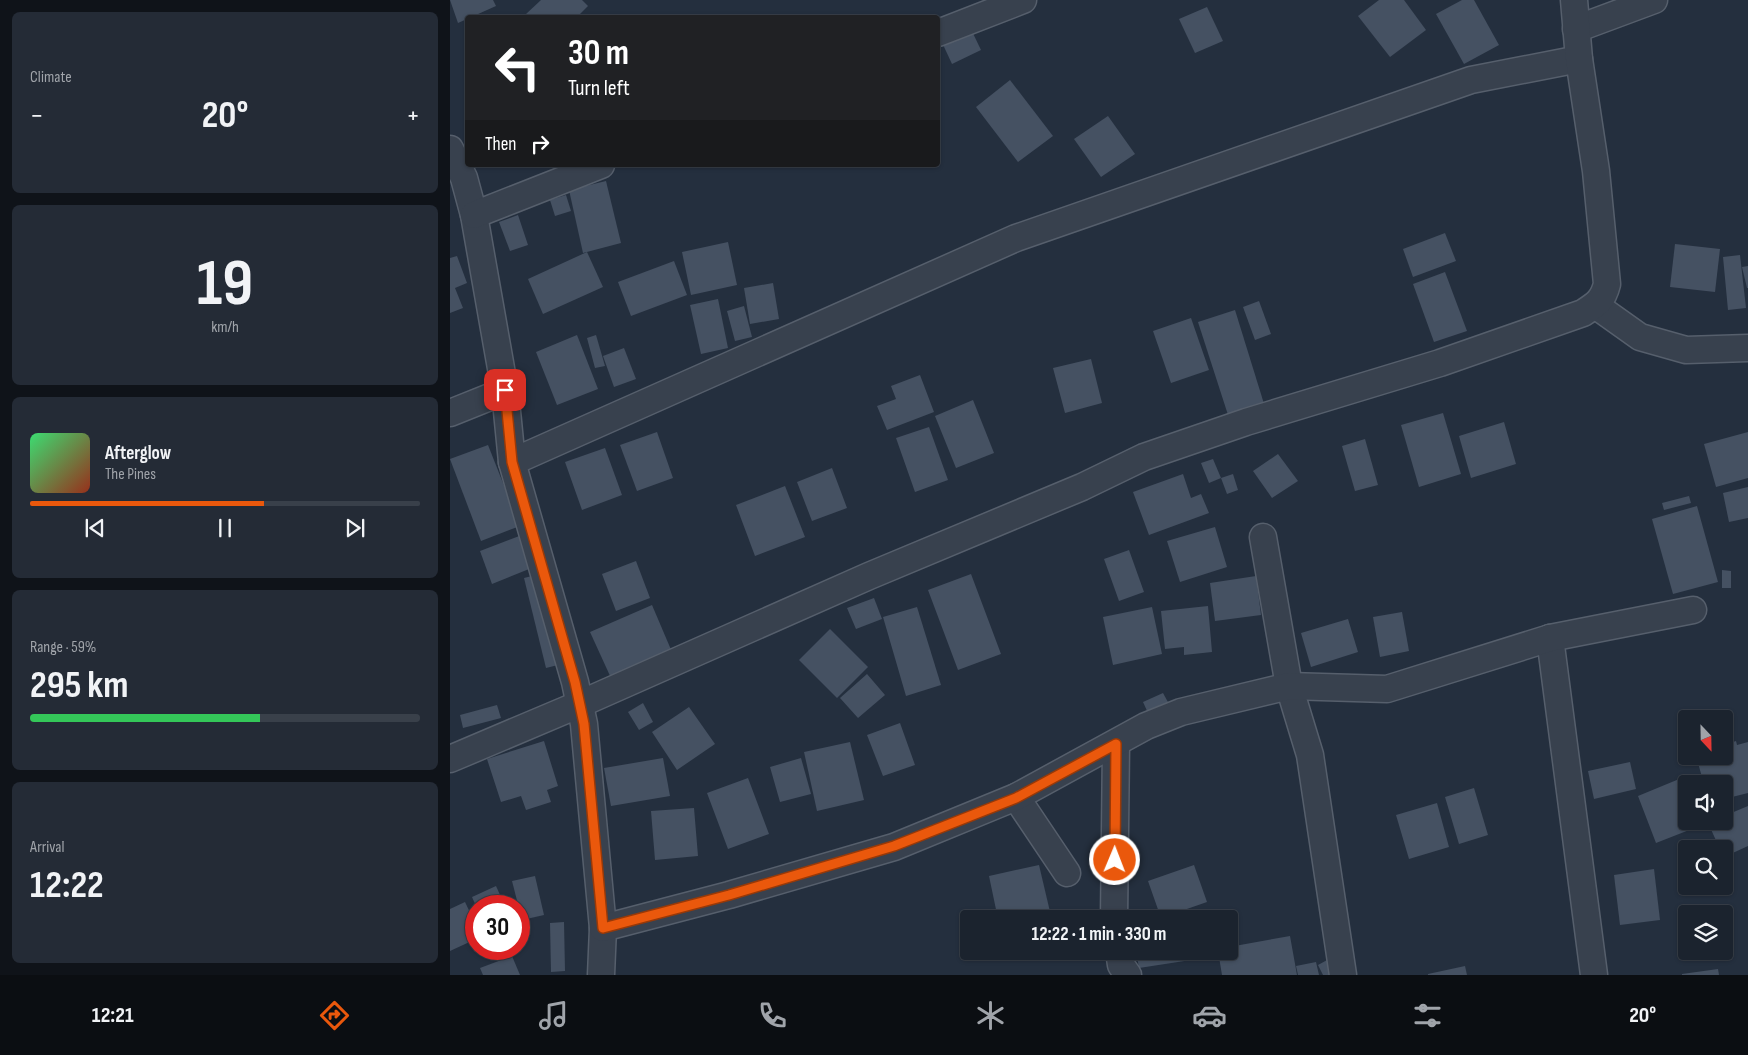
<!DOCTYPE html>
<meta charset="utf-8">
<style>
:root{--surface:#1b232e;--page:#242b36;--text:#f1f3f6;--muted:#a0a4aa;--line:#39404a;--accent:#ea580c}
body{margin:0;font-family:"Sofia Sans Condensed",sans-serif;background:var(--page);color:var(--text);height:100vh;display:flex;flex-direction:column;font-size:19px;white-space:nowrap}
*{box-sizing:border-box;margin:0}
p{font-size:16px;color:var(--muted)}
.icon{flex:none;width:28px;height:28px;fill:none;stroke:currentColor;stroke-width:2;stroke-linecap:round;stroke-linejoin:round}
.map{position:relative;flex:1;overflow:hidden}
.sheet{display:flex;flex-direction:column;gap:12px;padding:12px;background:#0f1319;width:450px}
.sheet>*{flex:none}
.banner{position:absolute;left:15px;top:15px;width:475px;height:152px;border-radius:5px;box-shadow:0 1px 4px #0004,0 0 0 1px var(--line);background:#202124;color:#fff;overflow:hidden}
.needle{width:32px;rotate:158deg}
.buttons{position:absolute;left:1228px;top:710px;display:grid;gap:10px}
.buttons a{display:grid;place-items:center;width:55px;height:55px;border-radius:5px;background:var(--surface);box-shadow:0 1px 4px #0004,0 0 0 1px var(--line);font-size:25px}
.speed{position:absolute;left:15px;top:895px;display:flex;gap:10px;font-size:25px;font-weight:700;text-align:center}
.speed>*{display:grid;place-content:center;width:65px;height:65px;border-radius:50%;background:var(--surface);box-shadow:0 1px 4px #0004,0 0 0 1px var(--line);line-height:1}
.speed .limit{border:8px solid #d22;background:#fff;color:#111}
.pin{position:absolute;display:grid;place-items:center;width:42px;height:42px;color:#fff;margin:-21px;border-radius:10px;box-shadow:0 2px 8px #0006}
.me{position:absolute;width:55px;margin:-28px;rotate:1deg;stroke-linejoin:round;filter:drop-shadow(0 0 4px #0008)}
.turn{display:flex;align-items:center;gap:18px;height:105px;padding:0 20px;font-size:22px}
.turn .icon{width:65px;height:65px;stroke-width:2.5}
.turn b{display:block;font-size:35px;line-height:42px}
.then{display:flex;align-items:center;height:48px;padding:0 20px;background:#0003;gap:10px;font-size:19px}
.big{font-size:38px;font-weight:700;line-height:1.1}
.sheet .widget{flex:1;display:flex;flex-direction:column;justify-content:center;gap:8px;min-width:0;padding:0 18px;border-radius:8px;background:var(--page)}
.sheet .dial{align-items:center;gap:0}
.dial b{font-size:65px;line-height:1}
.song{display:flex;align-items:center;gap:15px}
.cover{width:60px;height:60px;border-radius:8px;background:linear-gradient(135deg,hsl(140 70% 55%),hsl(10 70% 35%))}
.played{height:5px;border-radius:2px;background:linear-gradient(90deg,var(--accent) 60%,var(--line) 60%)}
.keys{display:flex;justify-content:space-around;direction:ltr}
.heat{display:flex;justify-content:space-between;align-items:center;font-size:28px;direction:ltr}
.charge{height:8px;border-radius:4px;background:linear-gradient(90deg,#34c759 59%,var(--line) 0)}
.trip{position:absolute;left:510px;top:910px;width:278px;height:50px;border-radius:5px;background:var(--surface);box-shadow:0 1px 4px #0004,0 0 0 1px var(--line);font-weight:700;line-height:50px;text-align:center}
.tabs{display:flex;height:80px;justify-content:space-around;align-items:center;background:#0b0e12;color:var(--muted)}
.tabs .icon{width:35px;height:35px}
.tabs .active{color:var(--accent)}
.tabs b{font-size:22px;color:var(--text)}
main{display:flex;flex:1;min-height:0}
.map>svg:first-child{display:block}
</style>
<main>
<section class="sheet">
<div class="widget"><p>Climate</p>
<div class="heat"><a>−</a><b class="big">20°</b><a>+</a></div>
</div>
<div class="widget dial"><b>19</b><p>km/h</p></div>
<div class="widget">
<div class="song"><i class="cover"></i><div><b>Afterglow</b><p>The Pines</p></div></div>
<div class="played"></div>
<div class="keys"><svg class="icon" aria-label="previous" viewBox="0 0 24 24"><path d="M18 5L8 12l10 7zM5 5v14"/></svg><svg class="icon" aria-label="pause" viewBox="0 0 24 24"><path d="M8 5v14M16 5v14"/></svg><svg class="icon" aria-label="next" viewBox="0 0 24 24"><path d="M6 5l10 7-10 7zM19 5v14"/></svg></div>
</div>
<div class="widget"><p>Range · 59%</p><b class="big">295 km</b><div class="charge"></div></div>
<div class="widget"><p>Arrival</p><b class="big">12:22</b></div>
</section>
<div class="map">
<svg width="1298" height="975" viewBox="0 0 1298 975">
<rect width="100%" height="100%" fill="#242f3e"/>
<g fill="#455162">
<polygon points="0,0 43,0 46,6 8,23"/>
<polygon points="91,0 132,0 138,6 126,18 78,18 75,15"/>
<polygon points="929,0 954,0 976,30 940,57 908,16"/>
<polygon points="1012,0 1024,0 1049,45 1014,64 986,14"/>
<polygon points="757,7 773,41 745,53 729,19"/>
<polygon points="518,23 531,50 502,64 489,36"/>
<polygon points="560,80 603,136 568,162 526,107"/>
<polygon points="658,116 685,154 651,177 624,139"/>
<polygon points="156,181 171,243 133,253 119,190"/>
<polygon points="116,195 121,211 105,216 100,200"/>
<polygon points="68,215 78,245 60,251 49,222"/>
<polygon points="995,233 1006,261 963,277 953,249"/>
<polygon points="278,242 287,285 241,295 232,252"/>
<polygon points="1225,244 1270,249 1265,292 1220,287"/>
<polygon points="137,252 153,287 93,314 78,279"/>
<polygon points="1290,255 1296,308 1278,310 1273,257"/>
<polygon points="7,256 17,283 5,288 13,308 0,313 0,258"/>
<polygon points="224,261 237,295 181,316 168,282"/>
<polygon points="1298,266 1298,288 1297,288 1292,267"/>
<polygon points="995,272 1017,331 984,342 963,284"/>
<polygon points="323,283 329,319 300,324 294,288"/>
<polygon points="268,299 278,348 251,354 240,305"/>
<polygon points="809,301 821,334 805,340 793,307"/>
<polygon points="294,306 302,337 285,341 277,311"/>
<polygon points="785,310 815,407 779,418 748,322"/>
<polygon points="741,318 759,370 721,383 703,331"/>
<polygon points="127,335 148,389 107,405 86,352"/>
<polygon points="146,335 155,366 145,368 137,338"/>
<polygon points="174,348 186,379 164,387 153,356"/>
<polygon points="641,359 652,403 615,413 603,368"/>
<polygon points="470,375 484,412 437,430 427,406 446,399 441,386"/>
<polygon points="523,400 544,453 506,468 485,416"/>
<polygon points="993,413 1011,474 969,487 951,425"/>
<polygon points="1054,422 1066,464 1021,478 1009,436"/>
<polygon points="479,427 498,480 465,492 446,438"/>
<polygon points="207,432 223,478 187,491 170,445"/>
<polygon points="1298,432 1298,478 1266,487 1254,444"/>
<polygon points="915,439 928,485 905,491 892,446"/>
<polygon points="38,445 70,526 31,541 0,459"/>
<polygon points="155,448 172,495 132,510 115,462"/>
<polygon points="828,454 848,481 822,498 803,471"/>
<polygon points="763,459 771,478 759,483 751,463"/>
<polygon points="382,468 397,508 362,521 347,482"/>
<polygon points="733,474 741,498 751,494 759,513 699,535 683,492"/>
<polygon points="783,474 788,490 777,494 771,478"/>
<polygon points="335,486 355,537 305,556 286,505"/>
<polygon points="1298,487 1298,518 1279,522 1273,493"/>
<polygon points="1239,496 1241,503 1214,510 1212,503"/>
<polygon points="1247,506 1268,582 1223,594 1202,519"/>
<polygon points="765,527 777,567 730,582 717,541"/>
<polygon points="72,535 84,567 42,584 30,551"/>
<polygon points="679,550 694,592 669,601 654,559"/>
<polygon points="186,561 200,598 166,611 152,574"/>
<polygon points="1272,570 1281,571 1281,588 1272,588"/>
<polygon points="521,574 551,654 508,670 478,590"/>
<polygon points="86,575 108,665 96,668 74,578"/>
<polygon points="806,576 811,615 765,621 760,583"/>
<polygon points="424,598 432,619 406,629 397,608"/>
<polygon points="202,605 222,652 161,678 140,632"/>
<polygon points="758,606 762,652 734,655 734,647 715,649 711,611"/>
<polygon points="467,607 491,685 456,696 433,617"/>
<polygon points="702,607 712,654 663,665 653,617"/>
<polygon points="952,612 959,651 930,657 923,617"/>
<polygon points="898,619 908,652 861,667 851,633"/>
<polygon points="380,629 418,667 387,698 349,660"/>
<polygon points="417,674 435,695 408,718 390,698"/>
<polygon points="713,693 719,704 698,713 693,702"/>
<polygon points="193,703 203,722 189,730 178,712"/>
<polygon points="47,705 51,718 13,728 10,715"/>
<polygon points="239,707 265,744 227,770 202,732"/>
<polygon points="450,723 465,765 433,776 417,735"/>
<polygon points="94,741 108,786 97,790 101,802 76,810 71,796 51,802 37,759"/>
<polygon points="1286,741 1287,745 1298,742 1298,793 1274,799 1274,784 1254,784 1246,756 1274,756 1274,745"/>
<polygon points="400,742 414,800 367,811 354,752"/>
<polygon points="213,758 220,796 161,806 154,768"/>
<polygon points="351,758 361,794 330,802 320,767"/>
<polygon points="1180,762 1186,789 1144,799 1138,771"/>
<polygon points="1234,777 1236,784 1236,821 1251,821 1252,825 1206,843 1188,796"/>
<polygon points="298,778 319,834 278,849 257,793"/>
<polygon points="1024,788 1038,835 1009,844 995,797"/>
<polygon points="987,803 999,847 959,859 946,815"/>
<polygon points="1298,806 1298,846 1274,857 1274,849 1270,849 1258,823 1274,821 1274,816"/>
<polygon points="244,808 248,856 205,860 201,811"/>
<polygon points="589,865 601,916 589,919 548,919 539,876"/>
<polygon points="744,865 757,902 711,918 698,881"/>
<polygon points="1204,869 1210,920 1170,925 1164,875"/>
<polygon points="85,876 94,915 72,920 62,881"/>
<polygon points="46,886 55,906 26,906 22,897"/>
<polygon points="15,902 26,925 26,939 0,951 0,909"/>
<polygon points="114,922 115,971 101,972 100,923"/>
<polygon points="840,936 847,975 772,975 768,951 779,951 779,947"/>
<polygon points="686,951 753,951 754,958 689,968"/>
<polygon points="62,956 70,975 33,975 30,968"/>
<polygon points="879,959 884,975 873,975 868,965"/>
<polygon points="866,962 869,975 848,975 846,966"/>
<polygon points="1015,966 1017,975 978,975 978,974"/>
<polygon points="1268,969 1269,975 1232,975 1232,974"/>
</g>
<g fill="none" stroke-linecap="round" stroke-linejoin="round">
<defs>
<g id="minor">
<polyline points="1126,29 1204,0"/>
<polyline points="488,33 573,0"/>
<polyline points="0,149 14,178 24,215 55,391 62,462 125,682 134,724 153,928 151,975"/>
<polyline points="24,215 151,165"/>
<polyline points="1145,305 1190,337 1236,350 1298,348"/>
<polyline points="0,413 55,391"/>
<polyline points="62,462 566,238 1021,80 1129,59"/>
<polyline points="813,537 839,686 860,755 893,975"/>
<polyline points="1100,638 1144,975"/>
<path d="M0,759L130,704L419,576L632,487L694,457L796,422L990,363L1133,313C1147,304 1153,300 1157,284L1146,171L1129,59L1124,0"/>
<polyline points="566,797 617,873"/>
<polyline points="664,919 666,744"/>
<polyline points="153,928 279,895 444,847 566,797 696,726 731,712 839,686 937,689 1100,638 1243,610"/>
<polyline points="669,951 671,965 678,975"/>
</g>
</defs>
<use href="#minor" stroke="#565f6c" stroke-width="29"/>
<use href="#minor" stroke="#38414e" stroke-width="26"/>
</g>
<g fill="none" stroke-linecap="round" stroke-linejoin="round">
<defs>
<polyline id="route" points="55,390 62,462 125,682 134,724 153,928 279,895 444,846 566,798 666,744 665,860"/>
</defs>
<use href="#route" stroke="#983908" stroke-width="12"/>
<use href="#route" stroke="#ea580c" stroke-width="9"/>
</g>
</svg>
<div class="buttons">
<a><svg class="needle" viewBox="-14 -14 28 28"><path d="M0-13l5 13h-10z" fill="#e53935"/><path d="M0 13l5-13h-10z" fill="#a0a4aa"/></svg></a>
<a><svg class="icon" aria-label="sound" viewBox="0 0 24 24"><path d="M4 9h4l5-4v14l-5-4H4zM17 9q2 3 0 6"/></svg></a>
<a><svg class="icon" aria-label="search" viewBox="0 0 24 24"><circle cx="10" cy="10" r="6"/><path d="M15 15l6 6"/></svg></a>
<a><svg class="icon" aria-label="layers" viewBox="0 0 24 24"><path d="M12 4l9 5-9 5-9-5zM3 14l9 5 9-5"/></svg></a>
</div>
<div class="speed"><div class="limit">30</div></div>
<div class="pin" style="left:55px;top:390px;background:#d93025"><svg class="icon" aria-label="arrive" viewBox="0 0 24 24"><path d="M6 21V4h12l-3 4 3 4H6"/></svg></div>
<svg class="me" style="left:665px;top:860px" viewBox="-20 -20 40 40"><circle r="17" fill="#ea580c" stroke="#fff" stroke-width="3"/><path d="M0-11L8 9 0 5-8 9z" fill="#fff"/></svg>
<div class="trip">12:22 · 1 min · 330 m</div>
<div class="banner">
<div class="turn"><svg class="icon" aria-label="left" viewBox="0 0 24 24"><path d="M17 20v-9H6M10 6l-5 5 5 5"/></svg><div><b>30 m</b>Turn left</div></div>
<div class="then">Then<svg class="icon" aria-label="right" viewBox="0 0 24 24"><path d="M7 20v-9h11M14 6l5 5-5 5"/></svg></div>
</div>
</div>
</main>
<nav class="tabs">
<b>12:21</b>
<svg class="icon active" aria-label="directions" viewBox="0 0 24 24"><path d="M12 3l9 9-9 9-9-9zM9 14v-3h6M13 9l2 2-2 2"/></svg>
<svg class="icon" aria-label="music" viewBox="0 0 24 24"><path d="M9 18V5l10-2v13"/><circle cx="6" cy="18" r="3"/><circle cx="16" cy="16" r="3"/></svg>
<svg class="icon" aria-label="phone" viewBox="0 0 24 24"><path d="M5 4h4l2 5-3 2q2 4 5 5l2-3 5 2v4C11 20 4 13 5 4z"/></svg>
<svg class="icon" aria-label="climate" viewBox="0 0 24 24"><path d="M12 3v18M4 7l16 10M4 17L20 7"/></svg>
<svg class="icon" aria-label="car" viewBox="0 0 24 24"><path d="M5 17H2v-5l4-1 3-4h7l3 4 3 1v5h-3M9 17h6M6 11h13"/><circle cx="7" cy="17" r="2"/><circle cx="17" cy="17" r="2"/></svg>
<svg class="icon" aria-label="filters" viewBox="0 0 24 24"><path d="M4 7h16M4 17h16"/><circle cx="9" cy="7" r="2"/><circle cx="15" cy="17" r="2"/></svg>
<b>20°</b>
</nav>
